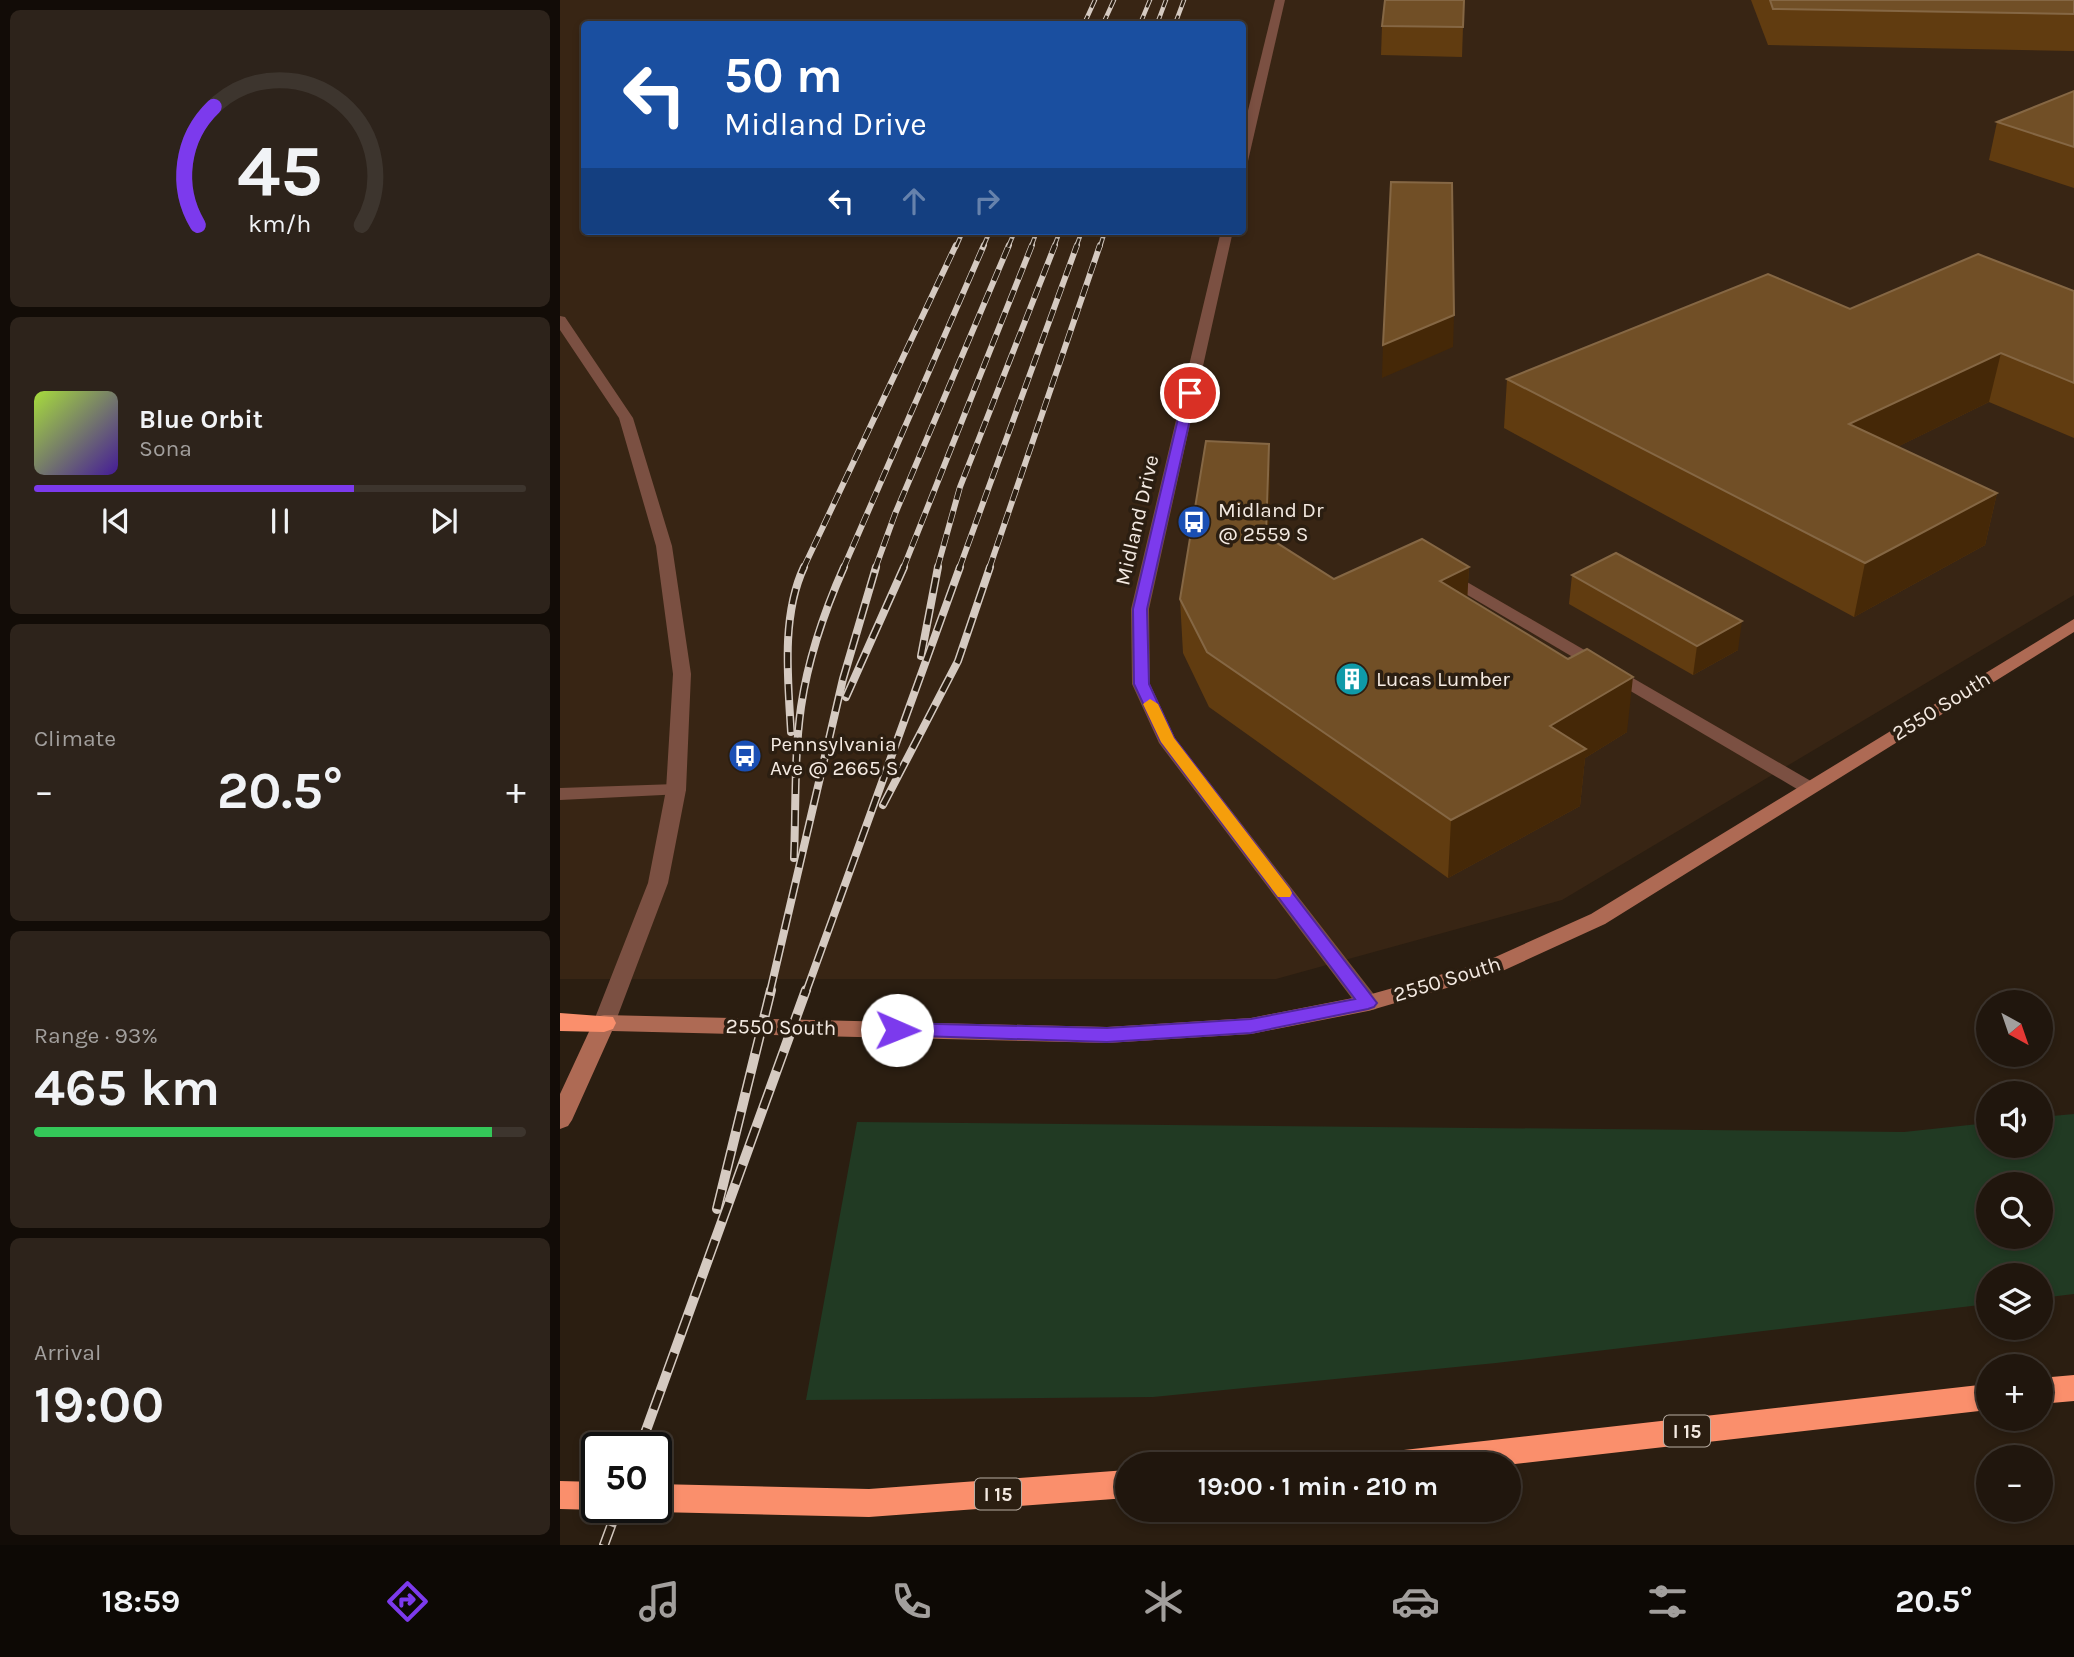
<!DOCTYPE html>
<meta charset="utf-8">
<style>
:root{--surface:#20160d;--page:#2d231b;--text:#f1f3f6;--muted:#a29f9d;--line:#3d352e;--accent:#7c3aed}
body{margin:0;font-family:Karla,sans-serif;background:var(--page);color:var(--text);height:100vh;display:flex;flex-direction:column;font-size:26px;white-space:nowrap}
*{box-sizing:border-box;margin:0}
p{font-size:23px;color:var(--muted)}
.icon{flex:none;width:38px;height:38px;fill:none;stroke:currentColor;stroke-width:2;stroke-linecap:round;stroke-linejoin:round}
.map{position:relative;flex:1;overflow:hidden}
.details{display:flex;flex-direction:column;gap:10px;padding:10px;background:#120c07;width:560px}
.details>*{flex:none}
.guide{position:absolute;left:21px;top:21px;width:665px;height:214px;border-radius:7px;box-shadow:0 4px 10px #0003,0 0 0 2px var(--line);background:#1a4fa0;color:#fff;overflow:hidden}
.needle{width:46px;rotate:140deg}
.controls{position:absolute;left:1416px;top:990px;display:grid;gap:14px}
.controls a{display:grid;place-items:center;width:77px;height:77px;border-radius:50%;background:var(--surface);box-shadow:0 4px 10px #0003,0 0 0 2px var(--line);font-size:35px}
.speed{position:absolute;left:21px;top:1432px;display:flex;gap:14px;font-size:35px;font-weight:700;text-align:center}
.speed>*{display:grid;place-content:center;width:91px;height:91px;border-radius:50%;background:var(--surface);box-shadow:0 4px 10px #0003,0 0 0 2px var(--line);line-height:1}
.speed .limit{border:4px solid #111;border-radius:10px;background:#fff;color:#111}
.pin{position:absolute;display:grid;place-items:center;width:60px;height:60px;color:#fff;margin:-30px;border:4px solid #fff;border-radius:50%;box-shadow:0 2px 7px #0007}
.me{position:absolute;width:77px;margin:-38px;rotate:91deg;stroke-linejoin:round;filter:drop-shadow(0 0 5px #0008)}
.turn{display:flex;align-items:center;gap:24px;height:147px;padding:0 28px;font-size:32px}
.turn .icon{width:91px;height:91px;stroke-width:2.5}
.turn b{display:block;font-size:49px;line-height:60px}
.lanes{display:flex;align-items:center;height:66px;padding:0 28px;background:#0003;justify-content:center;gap:35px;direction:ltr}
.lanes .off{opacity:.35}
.big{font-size:52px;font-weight:700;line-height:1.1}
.details .card{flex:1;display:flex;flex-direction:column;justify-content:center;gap:10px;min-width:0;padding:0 24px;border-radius:10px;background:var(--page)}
.details .dial{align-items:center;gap:0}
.dial svg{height:182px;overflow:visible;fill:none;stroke:var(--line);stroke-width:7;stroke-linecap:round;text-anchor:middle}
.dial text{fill:var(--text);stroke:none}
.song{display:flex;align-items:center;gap:21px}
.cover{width:84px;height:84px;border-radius:10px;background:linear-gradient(135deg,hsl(80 70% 55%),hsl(260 70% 35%))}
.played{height:7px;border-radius:4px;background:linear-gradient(90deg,var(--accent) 65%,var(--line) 65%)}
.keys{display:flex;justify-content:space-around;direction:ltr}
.heat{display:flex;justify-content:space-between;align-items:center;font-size:38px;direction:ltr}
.charge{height:10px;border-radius:5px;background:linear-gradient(90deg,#34c759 93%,var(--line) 0)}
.trip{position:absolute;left:555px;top:1452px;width:406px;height:70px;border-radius:35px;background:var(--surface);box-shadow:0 4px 10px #0003,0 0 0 2px var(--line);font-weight:700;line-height:70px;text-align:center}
.tabs{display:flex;height:112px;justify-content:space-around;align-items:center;background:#0d0905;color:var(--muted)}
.tabs .icon{width:49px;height:49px}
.tabs .on{color:var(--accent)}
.tabs b{font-size:32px;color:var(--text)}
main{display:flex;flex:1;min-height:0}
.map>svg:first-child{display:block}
</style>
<main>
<section class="details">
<div class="card dial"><svg viewBox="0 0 100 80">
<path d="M14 69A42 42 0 1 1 86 69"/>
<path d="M14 69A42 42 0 0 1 21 17" stroke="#7c3aed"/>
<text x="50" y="56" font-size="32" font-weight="700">45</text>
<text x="50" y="72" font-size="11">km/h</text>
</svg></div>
<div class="card">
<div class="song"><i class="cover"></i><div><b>Blue Orbit</b><p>Sona</p></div></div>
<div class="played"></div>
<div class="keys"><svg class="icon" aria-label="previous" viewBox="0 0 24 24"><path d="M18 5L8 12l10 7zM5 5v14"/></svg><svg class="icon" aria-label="pause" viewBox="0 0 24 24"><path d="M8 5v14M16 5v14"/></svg><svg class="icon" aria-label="next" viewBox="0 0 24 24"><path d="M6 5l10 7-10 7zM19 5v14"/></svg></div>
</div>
<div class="card"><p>Climate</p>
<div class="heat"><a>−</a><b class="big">20.5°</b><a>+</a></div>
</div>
<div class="card"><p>Range · 93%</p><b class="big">465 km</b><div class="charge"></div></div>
<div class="card"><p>Arrival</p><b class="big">19:00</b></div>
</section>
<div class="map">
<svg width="1514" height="1545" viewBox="0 0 1514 1545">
<rect width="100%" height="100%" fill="#2b1e11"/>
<path fill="#382514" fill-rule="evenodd" d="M0,0H1514V595L1002,900L716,979H0ZM24,24H682V231H24Z"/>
<path fill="#213a23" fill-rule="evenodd" d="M1514,1114V1294L1481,1298L1480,1276H1428V1304L936,1363L593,1397L246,1400L297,1122L1344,1132L1428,1123V1146H1480L1481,1117ZM1428,1185H1480V1237H1428Z"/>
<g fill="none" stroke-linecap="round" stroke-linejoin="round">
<polygon fill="#7b5042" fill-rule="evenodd" points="888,571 1256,784 1259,788 1256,792 1242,792 882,580 880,576 882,572"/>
<polygon fill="#7b5042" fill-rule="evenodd" points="116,784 123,786 126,790 123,794 0,800 0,788"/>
<g fill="#7b5042" fill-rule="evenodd">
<polygon points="715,0 725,0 688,161 682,164 682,135"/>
<polygon points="661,231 673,231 589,609 590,684 615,738 816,997 819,1003 816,1009 808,1011 800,1009 599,743 572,684 571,609"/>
<polygon points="0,316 5,317 73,418 112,546 131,674 126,790 108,883 55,1023 52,1029 44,1031 36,1029 33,1023 88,883 106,790 113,674 96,546 59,418 0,330"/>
</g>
<polygon fill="#ae6a54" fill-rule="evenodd" points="1514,619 1514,632 1045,924 938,973 808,1011 691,1034 547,1043 52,1031 12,1120 8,1126 0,1129 0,1094 33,1023 36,1017 44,1015 547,1027 691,1018 808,995 922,963 1031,914"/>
<g fill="#fa8f6c" fill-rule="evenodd">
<polygon points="0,1013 53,1017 56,1023 53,1029 44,1032 0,1031"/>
<polygon points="1514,1375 1514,1401 1480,1404 1480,1378"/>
<polygon points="1428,1384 1428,1410 946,1465 811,1465 815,1455 826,1452"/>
<polygon points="567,1470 567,1498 309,1517 96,1512 85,1507 96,1507 96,1484 309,1489"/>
<polygon points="0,1481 37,1482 37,1507 45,1507 37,1510 0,1509"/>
</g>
<defs>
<g id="rail-far3">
<polyline points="524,24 535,0"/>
<polyline points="543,24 554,0"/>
<polyline points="580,24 590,0"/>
<polyline points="597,24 606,0"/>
<polyline points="615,24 624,0"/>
<polyline points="396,247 403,231"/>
<polyline points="423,247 430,231"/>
<polyline points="448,247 455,231"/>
<polyline points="471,247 477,231"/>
<polyline points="494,247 500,231"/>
<polyline points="516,247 522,231"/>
<polyline points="540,247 545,231"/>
</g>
<g id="rail-far2">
<polyline points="243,569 396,245"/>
<polyline points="283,569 424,245"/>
<polyline points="315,569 335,514 449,245"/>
<polyline points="343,569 472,245"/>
<polyline points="377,569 400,487 495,245"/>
<polyline points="399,569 517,245"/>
<polyline points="429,569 540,245"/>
</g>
<g id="rail-far1">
<polyline points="361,656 378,567"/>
<polyline points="286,697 344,567"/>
<path d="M231,732C228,680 221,616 244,567"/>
<polyline points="323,805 398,661 430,567"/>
<path d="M234,858C236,808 234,757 241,707C248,659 264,612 284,567"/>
<polyline points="210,992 283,679 316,567"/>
<polyline points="246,992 400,567"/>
</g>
<g id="rail">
<polyline points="157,1209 211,990"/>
<polyline points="80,1447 246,990"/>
<polyline points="44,1545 58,1507"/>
</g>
</defs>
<use href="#rail-far3" stroke="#d5cac1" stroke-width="4.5"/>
<use href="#rail-far2" stroke="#d5cac1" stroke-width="6"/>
<use href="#rail-far1" stroke="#d5cac1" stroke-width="8"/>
<use href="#rail" stroke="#d5cac1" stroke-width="10"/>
<use href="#rail-far3" stroke="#2b1e11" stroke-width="2.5" stroke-dasharray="9" stroke-linecap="butt"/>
<use href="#rail-far2" stroke="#2b1e11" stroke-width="4.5" stroke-dasharray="12" stroke-linecap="butt"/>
<use href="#rail-far1" stroke="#2b1e11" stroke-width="5" stroke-dasharray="16" stroke-linecap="butt"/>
<use href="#rail" stroke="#2b1e11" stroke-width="7" stroke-dasharray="20" stroke-linecap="butt"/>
</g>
<g fill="#613c10">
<polygon points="1191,0 1514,0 1514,51 1208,45"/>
<polygon points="822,26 903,27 902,57 821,55"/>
<polygon points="1514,91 1514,188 1429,160 1437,122"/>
<polygon points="1514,291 1514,438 1429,402 1337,447 1437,493 1425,545 1294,617 944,428 947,379"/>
<polygon points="709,444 710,495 708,537 774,579 909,567 907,597 1067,732 1025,758 1020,806 888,878 649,707 623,653 620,599"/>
<polygon points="1012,575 1178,650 1133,675 1009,604"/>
</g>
<g fill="#452807">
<polygon points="894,315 893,347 822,378 823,345"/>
<polygon points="1441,353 1429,402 1280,475 1289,424"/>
<polygon points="709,444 710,495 707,589 706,536"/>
<polygon points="1437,493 1425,545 1294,617 1305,563"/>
<polygon points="909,567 906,620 880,581"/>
<polygon points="1182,621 1178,650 1133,675 1137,646"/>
<polygon points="1073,677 1067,732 1025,758 1020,806 888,878 891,820 990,726"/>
</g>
<g fill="#714f26" stroke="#856744" stroke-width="2">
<polygon points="825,0 904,0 903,27 822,26"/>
<polygon points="1210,0 1514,0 1514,14 1213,9"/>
<polygon points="1514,91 1514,147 1437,122"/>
<polygon points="831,182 892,183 894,315 823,345"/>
<polygon points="1418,254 1514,291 1514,383 1441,353 1289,424 1437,493 1305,563 947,379 1208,274 1290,309"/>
<polygon points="646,441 709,444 706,536 774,579 862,539 909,567 880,581 1008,659 1027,649 1073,677 990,726 1026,749 891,820 647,652 620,599"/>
<polygon points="1056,553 1182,621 1137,646 1012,575"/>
</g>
<polygon fill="#7c3aed" stroke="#51269a" stroke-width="2" points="630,389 636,393 587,609 589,684 614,738 817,1003 814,1007 808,1009 691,1033 547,1042 330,1035 327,1030 330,1025 337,1023 547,1028 691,1019 795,999 601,742 574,684 573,609 624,393"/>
<polygon fill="#f59e0b" points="590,699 598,704 614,738 730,889 732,893 730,897 718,897 601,742 583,704"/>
<defs>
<symbol id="bus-disc" viewBox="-11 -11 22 22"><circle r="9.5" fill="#1a4fb4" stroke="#2b1e11"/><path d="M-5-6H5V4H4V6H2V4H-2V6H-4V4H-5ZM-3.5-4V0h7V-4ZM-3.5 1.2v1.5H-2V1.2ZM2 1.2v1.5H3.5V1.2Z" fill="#fff"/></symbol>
<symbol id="building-disc" viewBox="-11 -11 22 22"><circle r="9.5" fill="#0f9aa8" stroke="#2b1e11"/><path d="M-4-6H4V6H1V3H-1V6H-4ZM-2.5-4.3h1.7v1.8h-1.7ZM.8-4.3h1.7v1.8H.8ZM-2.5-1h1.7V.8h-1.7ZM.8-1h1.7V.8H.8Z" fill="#fff"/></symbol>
</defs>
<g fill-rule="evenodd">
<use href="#bus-disc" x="615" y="503" width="38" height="38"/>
<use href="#building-disc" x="773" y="660" width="38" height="38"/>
<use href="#bus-disc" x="166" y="737" width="38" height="38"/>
</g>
<g text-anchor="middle" stroke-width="7" stroke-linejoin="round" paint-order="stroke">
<g fill="#2b1e11" stroke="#b8ada3" stroke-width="2">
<rect x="1104" y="1415.5" width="46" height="31" rx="5"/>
<rect x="415" y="1478.5" width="46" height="31" rx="5"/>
</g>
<g font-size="19" font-weight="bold" fill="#f4eae2">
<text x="1127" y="1438">I 15</text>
<text x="438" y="1501">I 15</text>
</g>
<g font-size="21" fill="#f4eae2" stroke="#2b1e11" text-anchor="start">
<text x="658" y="517">Midland Dr<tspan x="658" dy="24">@ 2559 S</tspan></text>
<text x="816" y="686">Lucas Lumber</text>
<text x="210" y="751">Pennsylvania<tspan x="210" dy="24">Ave @ 2665 S</tspan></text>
</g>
<g font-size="21" fill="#f4eae2" stroke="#2b1e11">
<text transform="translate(577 520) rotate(-77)" y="7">Midland Drive</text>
<text transform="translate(1381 706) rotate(-32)" y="7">2550 South</text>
<text transform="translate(887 979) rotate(-17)" y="7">2550 South</text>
<text transform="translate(221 1027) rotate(1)" y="7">2550 South</text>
</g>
</g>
</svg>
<div class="controls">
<a><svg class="needle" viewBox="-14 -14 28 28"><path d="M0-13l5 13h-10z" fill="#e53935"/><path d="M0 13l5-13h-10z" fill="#a29f9d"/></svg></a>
<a><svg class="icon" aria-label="sound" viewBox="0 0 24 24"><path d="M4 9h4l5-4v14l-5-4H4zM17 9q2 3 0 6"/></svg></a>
<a><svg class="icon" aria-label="search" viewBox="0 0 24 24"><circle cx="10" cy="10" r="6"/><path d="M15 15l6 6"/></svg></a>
<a><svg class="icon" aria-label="layers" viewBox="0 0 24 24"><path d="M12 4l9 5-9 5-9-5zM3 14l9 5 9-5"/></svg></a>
<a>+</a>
<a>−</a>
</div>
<div class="speed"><div class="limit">50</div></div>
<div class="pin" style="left:630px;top:393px;background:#d93025"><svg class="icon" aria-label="arrive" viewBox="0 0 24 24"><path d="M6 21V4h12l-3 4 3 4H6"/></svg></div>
<svg class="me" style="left:337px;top:1030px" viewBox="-20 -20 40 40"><circle r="19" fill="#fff"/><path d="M0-13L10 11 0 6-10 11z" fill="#7c3aed"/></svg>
<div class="trip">19:00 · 1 min · 210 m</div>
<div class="guide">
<div class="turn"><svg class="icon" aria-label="left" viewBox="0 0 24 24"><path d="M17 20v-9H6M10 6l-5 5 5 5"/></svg><div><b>50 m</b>Midland Drive</div></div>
<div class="lanes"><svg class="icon" aria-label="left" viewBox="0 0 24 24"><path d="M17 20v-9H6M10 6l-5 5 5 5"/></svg><svg class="icon off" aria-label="ahead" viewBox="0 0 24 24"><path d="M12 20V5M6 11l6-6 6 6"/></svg><svg class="icon off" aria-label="right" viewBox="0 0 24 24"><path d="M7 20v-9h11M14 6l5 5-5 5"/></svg></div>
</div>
</div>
</main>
<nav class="tabs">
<b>18:59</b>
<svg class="icon on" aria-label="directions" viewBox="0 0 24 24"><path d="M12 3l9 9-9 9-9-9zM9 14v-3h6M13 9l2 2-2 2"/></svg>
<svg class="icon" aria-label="music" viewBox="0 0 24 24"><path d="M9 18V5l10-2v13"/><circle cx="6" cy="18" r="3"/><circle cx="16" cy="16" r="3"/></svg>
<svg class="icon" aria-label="phone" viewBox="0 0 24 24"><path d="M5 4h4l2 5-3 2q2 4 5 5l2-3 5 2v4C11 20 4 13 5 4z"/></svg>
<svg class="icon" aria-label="climate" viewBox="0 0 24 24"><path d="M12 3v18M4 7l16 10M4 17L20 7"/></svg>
<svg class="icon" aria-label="car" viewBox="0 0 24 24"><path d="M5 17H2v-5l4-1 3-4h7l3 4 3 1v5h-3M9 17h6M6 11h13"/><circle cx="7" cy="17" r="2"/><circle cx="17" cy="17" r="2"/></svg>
<svg class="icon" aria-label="filters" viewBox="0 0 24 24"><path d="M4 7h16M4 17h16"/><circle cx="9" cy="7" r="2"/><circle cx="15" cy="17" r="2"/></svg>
<b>20.5°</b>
</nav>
